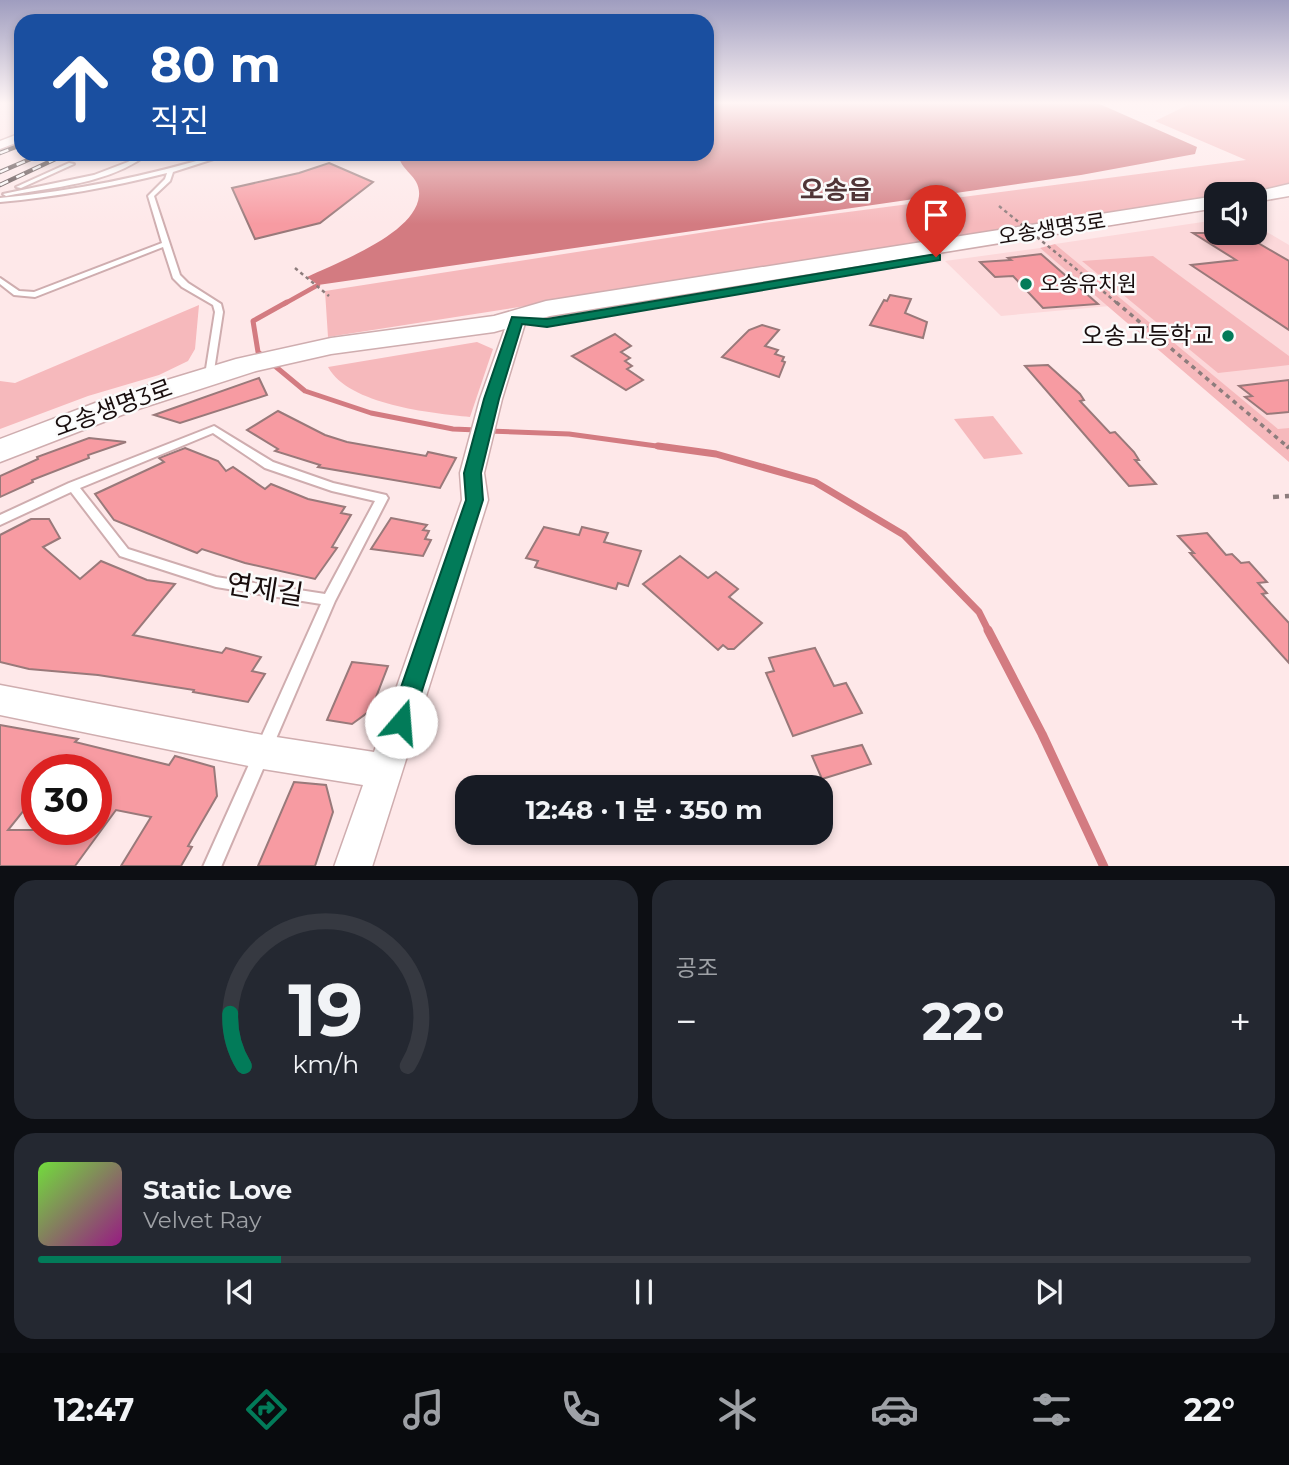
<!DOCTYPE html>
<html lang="ko">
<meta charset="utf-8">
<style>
:root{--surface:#171b24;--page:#242831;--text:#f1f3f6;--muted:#9ea1a6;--line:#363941;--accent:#027b59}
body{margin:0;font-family:Montserrat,"Noto Sans KR",sans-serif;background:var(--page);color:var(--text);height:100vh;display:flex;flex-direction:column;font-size:26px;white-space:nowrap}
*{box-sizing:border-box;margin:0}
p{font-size:23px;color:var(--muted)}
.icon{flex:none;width:38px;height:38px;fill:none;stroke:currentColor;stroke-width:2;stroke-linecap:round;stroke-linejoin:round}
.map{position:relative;height:866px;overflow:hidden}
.details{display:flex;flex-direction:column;gap:14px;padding:14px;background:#0d0f14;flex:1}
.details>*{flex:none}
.top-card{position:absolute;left:14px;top:14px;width:700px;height:147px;border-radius:21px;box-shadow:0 4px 10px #0003;background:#1a4fa0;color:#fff;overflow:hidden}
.fabs{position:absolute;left:1204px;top:182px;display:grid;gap:14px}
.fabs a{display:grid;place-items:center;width:63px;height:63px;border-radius:14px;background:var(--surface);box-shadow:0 4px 10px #0003;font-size:35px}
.speed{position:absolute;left:21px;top:754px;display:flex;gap:14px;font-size:35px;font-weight:700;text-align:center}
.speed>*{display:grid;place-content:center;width:91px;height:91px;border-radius:50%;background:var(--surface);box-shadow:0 4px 10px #0003;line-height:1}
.speed .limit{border:10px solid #d22;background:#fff;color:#111}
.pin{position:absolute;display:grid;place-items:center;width:60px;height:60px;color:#fff;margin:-72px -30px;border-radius:50% 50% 50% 0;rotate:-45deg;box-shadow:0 0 7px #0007}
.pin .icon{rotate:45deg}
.me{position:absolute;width:77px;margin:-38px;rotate:18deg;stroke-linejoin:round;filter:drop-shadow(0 0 5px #0008)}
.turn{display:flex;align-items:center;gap:24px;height:147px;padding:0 21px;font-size:32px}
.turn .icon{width:91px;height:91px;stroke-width:2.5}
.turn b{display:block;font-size:49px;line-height:60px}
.big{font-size:52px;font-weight:700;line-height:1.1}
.details .tile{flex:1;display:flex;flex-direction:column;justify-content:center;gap:10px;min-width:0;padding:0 24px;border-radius:21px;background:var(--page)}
.details .dial{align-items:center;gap:0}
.dial svg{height:182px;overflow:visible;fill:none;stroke:var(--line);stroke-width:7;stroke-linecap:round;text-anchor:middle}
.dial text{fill:var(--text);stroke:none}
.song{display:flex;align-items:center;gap:21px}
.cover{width:84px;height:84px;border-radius:10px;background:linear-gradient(135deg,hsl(100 70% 55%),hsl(310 70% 35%))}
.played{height:7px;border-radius:4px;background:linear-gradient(90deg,var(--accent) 20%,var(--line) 20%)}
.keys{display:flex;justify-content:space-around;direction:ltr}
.heat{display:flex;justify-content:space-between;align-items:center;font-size:38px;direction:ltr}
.details .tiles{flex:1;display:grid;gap:14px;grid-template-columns:1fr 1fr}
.tile:last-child{grid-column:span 2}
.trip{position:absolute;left:455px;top:775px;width:378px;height:70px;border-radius:21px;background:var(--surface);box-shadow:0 4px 10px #0003;font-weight:700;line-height:70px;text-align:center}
.dock{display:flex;height:112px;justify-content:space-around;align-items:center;background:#090b0e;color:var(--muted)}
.dock .icon{width:49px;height:49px}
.dock .active{color:var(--accent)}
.dock b{font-size:32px;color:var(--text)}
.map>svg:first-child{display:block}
</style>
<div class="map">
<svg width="1289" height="867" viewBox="0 0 1289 867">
<rect width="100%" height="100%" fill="#fee8e9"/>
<g fill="#fcd8da">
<polygon points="1216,220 1216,233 1255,233 1255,225 1289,245 1289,428 1279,430 1055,244"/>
<polygon points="1040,248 1110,306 1001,316 945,261"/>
</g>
<g fill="#f6b9bc">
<polygon points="1194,102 1289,102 1289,186 1239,194 1216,194 1216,198 328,337 325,291 764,223 1246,160 1155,121"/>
<polygon points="1055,244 1278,429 1289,428 1289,462 1040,248"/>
<polygon points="1153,256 1289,356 1289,365 1218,373 1082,261"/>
<polygon points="199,305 195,349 188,361 159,375 88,396 0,429 0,381 15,383"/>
<path d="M477,342L493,349L470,417C431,413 349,405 328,367Z"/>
<polygon points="993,416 1023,454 984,459 954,419"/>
</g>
<path fill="#d37b81" d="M707,102H1095L1197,147L1195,154L1081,175L318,285L307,277C338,262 415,234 419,196C421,176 401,172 398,154H707Z"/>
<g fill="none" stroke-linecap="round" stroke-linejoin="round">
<polyline stroke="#d37b81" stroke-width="4.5" points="284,304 318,285"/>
<g stroke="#d37b81" stroke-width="5">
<polyline points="287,302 253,321 258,352 305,391 371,413 453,429 477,430"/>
<polyline points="488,431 569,434 671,448"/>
</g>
<polyline stroke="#d37b81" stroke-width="7" points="658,446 716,454 815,482 904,535 979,612 989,632"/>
<polyline stroke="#d37b81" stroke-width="9" points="988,630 1042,734 1104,867"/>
</g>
<g fill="#f79ba2" stroke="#99797a" stroke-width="2" fill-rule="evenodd">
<polygon points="329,163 373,182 320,223 255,239 232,188 299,173"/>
<polygon points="1193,233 1241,233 1289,261 1289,330 1191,265 1236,260"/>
<polygon points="1041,254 1098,304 1043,308 1013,276 995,277 980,262 1011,260 1008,258"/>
<polygon points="890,295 911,299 905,313 927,322 923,338 870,325 884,300 887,301"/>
<polygon points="762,325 779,330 765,346 778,350 775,354 784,357 782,361 785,362 779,377 722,357 749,330"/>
<polygon points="615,334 631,346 621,352 630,358 625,361 632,366 627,369 643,380 626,390 572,356"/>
<polygon points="1048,365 1080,394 1084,400 1080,401 1110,433 1115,432 1134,452 1139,460 1135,460 1156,484 1129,486 1025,366"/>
<polygon points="259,378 267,395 180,423 154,415"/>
<polygon points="1289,380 1289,412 1267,414 1245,397 1252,396 1239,386"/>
<polygon points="278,411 325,435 347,442 426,456 428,452 456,458 440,488 318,467 320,465 275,451 278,449 247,430"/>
<polygon points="89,438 126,442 88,455 89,458 32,480 33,482 0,497 0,476 38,459 37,457"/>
<polygon points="185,448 218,461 226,471 233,467 265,489 271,484 308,499 345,507 341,513 351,515 332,547 337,548 315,579 245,563 202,549 197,553 114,520 95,494 164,462 159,458"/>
<polygon points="391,518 427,525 423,530 429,531 425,539 431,540 423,556 371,549"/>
<polygon points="31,519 49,519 60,538 43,547 80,579 101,561 147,580 175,584 133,635 222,653 226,648 261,657 252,671 265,674 248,702 193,692 194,690 98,675 29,669 0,662 0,535"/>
<polygon points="544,527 579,535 582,527 608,533 604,542 641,551 628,586 618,583 616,589 535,567 538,561 526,558"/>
<polygon points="1207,533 1226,555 1232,554 1241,563 1249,562 1267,582 1258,583 1267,593 1262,594 1289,623 1289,663 1190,553 1194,553 1178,536"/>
<polygon points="680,556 708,578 716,572 738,589 729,597 762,623 734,649 728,649 723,645 718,650 643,584"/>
<polygon points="815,648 834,686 846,683 862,713 793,736 766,673 774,671 769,658"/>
<polygon points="352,662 388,666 371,710 352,724 327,720"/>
<path d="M0,725L78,739L75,742L169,765L175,756L214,767L217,796L188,846L192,847L181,866H121L151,817L116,810L75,866H0ZM37,770H96V830H8L37,794Z"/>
<polygon points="862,745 871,764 822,779 812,756"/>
<polygon points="294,782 326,785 333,812 315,866 258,866"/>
</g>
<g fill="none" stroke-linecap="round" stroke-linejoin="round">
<defs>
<g id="lane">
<path d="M141,154H148C109,184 53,187 6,196L3,194L94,175L128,162Z"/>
<path d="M220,154H229L173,172L170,181L154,196L180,275L188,283L221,304L223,312L213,377L210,378L205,375L215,312L213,305L182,287L173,278L163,247L35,297L14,295L0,284V278L19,291L34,292L162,243L148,196L165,179L167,173C112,187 56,197 0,202V198C75,191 148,176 220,154Z"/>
<polygon points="69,163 74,164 21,188 16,187"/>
<path d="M214,426L273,462L333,483L386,495L388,498L335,601L221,867H203L321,604L216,587L120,556L71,492L0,525V515L69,483ZM213,433L265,468L332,491L375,501L325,594L216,577L128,549L80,488Z"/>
</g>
<g id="street">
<polygon points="21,133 21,141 0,149 0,141"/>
<polygon points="517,314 526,320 502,399 484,473 488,500 372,867 334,867 363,785 263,769 0,715 0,685 263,735 374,752 462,500 460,473 480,399 508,320"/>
</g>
<g id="secondary">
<polygon points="1289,184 1289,196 1255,202 1255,194 1246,194"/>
<polygon points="1216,196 1216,208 550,316 494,332 331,354 256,371 132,411 0,462 0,439 111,397 236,359 331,338 494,316 546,301"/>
</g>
</defs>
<use href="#lane" stroke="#cfadaf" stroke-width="4"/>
<use href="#street" stroke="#cfadaf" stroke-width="3"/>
<use href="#secondary" stroke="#cfadaf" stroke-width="3"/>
<g stroke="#8d7d7d" stroke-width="2.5" stroke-dasharray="3.5 3.5" stroke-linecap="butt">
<polyline points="295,268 329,296"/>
<polyline points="1098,287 1118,304"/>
</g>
<polyline stroke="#8d7d7d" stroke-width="3.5" stroke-dasharray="4.5 4.5" stroke-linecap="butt" points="1116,302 1289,448"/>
<g stroke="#8d7d7d" stroke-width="4.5" stroke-dasharray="6 6" stroke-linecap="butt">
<polyline points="1287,446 1289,448"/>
<polyline points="1273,497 1289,496"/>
</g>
<use href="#lane" fill="#fff" fill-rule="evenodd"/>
<use href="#street" fill="#fff" fill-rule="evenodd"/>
<use href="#secondary" fill="#fff" fill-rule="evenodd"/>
<defs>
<g id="rail">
<polyline points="0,153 21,145"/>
<polyline points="0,172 42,154"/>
<polyline points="0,185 66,154"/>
</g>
</defs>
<use href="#rail" stroke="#493b3c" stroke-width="4.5"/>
<use href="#rail" stroke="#fbfbfb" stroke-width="2.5" stroke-dasharray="9" stroke-linecap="butt"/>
<polyline stroke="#8d7d7d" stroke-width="2.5" stroke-dasharray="3.5 3.5" stroke-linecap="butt" points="999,206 1098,287"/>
</g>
<linearGradient id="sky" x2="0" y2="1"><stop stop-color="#9f9dbf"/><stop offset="0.46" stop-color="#fff5f5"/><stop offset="1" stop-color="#fff5f5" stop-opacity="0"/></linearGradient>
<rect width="1289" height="224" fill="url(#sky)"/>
<polygon fill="#027b59" stroke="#01503a" stroke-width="2" points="936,254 940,255 940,260 547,327 522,324 499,399 481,473 483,500 412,722 409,730 401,733 393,730 389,722 466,500 464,473 484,399 512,317 547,319"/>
<g fill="#027b59" stroke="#fbfbfb" stroke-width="2.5">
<circle cx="1026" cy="284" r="7"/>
<circle cx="1228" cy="336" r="7"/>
</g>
<g text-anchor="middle" stroke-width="5" stroke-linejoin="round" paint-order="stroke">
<g font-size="21" fill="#180d0d" stroke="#fbfbfb">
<text transform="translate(1052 229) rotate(-9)" y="7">오송생명3로</text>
</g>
<g font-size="21" fill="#180d0d" stroke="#fbfbfb" text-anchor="start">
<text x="1040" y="291">오송유치원</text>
</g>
<g font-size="24" fill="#180d0d" stroke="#fbfbfb" text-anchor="end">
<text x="1214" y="344">오송고등학교</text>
</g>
<g font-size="24" fill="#180d0d" stroke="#fbfbfb">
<text transform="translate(113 408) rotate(-20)" y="8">오송생명3로</text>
</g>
<g font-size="26" font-weight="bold" fill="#503537" stroke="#fbfbfb">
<text x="836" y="199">오송읍</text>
</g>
<g font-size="28" fill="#180d0d" stroke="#fbfbfb">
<text transform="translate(265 589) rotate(9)" y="10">연제길</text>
</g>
</g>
</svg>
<div class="fabs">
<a><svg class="icon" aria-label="sound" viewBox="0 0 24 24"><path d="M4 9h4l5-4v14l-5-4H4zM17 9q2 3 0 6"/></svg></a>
</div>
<div class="speed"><div class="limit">30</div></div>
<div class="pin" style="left:936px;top:257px;background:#d93025"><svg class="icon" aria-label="arrive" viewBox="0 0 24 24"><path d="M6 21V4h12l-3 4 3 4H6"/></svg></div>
<svg class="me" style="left:401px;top:722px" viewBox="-20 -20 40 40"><circle r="19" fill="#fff"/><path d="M0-13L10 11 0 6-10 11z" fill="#027b59"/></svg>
<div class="trip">12:48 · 1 분 · 350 m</div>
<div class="top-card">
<div class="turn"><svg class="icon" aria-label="ahead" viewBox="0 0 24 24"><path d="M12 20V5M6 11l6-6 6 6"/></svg><div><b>80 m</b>직진</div></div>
</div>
</div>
<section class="details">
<div class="tiles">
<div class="tile dial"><svg viewBox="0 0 100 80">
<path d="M14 69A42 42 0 1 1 86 69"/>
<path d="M14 69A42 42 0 0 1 8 46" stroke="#027b59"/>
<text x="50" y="56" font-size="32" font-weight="700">19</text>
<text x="50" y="72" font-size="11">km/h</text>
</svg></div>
<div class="tile"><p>공조</p>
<div class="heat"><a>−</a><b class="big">22°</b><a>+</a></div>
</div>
<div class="tile">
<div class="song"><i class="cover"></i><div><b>Static Love</b><p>Velvet Ray</p></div></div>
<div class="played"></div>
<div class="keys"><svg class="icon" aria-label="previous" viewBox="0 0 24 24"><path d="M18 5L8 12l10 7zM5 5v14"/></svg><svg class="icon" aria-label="pause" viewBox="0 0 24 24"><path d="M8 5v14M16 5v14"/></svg><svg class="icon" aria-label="next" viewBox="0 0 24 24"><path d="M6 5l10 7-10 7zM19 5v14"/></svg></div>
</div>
</div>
</section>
<nav class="dock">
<b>12:47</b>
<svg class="icon active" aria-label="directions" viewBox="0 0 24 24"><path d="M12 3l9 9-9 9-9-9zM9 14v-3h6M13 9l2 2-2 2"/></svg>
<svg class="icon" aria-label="music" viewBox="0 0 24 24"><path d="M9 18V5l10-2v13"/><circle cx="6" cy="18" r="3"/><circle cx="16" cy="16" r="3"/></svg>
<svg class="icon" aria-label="phone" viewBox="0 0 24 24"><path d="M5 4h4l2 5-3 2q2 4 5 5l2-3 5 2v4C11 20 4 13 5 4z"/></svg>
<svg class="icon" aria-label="climate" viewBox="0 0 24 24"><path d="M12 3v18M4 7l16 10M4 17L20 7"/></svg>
<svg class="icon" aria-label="car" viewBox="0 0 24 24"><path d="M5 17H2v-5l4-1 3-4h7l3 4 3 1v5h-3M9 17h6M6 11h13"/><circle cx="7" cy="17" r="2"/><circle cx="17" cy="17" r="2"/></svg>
<svg class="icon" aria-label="filters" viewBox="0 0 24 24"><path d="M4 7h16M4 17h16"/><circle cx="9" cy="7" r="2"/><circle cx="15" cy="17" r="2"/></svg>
<b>22°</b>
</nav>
